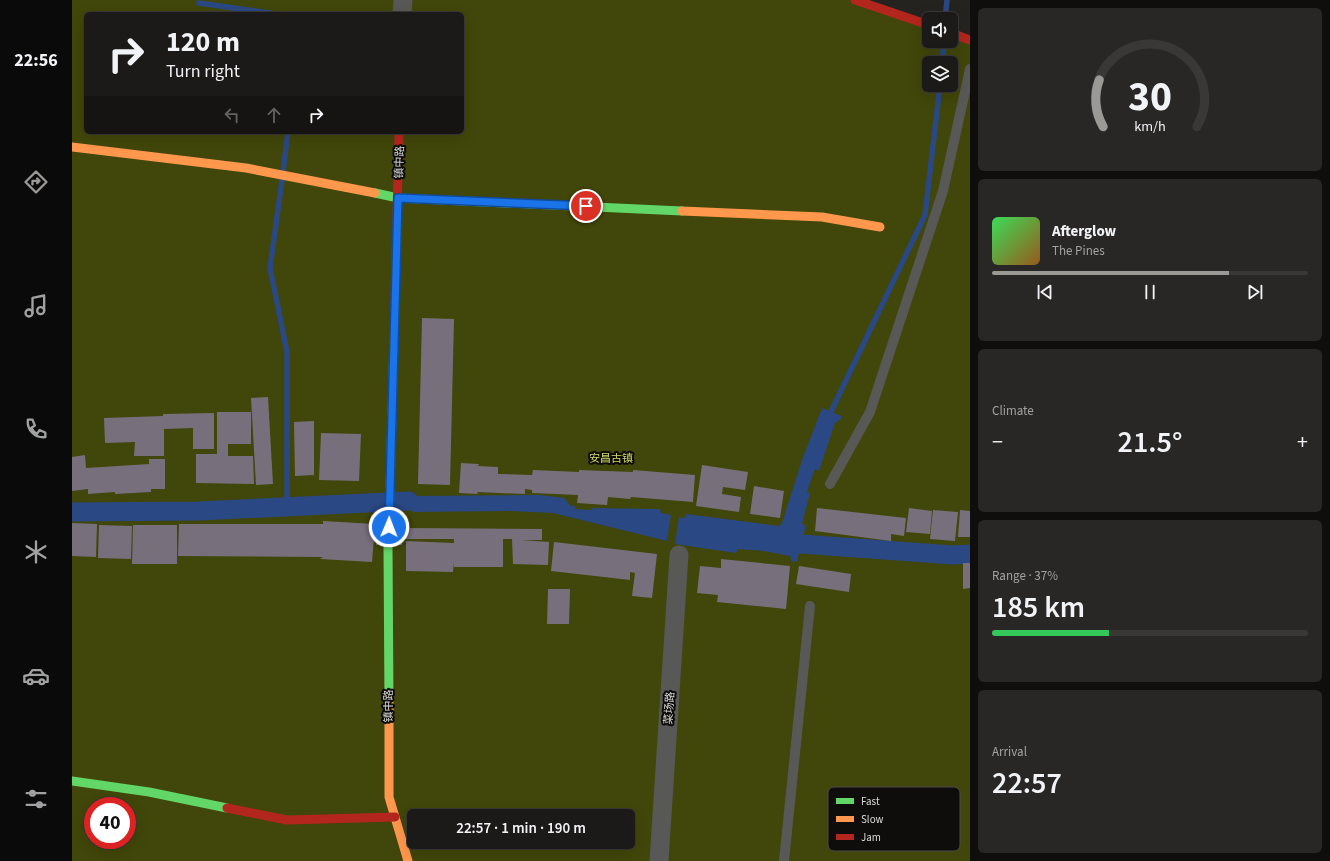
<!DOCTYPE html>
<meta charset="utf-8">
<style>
:root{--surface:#1c1a18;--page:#292725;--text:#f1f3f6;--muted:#a0a1a2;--line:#3a3837;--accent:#9b9996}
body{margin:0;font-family:"Source Sans 3","Noto Sans SC",sans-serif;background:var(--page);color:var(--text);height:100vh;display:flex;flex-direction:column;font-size:15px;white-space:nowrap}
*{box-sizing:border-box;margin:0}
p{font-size:13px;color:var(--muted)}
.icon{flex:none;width:22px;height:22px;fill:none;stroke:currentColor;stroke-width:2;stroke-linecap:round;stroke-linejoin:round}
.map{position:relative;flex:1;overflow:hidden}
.details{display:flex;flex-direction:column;gap:8px;padding:8px;background:#0f0e0d;width:360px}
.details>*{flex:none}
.guide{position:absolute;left:12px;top:12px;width:380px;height:122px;border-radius:6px;box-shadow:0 4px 16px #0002,0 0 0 1px var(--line);background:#1c1a18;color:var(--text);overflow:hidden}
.tools{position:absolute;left:850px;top:12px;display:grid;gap:8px}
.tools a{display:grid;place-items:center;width:36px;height:36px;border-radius:6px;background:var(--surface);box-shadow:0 4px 16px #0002,0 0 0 1px var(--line);font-size:20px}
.speed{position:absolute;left:12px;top:797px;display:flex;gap:8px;font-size:20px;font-weight:700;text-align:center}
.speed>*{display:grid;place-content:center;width:52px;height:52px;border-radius:50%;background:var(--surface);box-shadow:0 4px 16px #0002,0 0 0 1px var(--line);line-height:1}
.speed .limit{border:6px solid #d22;background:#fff;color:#111}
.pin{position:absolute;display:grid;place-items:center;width:34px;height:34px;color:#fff;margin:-17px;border:2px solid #fff;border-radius:50%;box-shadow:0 1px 4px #0007}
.me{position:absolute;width:44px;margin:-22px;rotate:1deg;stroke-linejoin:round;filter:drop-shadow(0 0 3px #0008)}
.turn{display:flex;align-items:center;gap:14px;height:84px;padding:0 16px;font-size:18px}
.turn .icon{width:52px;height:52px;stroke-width:2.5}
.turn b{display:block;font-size:28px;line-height:34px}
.lanes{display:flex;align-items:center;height:38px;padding:0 16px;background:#0003;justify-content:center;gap:20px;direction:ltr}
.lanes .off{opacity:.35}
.big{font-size:30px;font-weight:600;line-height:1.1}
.details .widget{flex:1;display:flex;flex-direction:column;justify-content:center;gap:6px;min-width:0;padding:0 14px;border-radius:6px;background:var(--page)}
.details .dial{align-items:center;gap:0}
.dial svg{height:104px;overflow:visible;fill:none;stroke:var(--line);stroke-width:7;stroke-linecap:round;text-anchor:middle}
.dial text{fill:var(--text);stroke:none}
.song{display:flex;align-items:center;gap:12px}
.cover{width:48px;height:48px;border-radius:6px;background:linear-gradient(135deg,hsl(130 70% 55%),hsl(30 70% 35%))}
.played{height:4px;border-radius:2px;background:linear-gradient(90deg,var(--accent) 75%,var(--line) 75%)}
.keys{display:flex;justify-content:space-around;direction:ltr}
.heat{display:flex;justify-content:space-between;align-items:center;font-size:22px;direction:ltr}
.charge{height:6px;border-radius:3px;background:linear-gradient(90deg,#34c759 37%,var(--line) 0)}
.trip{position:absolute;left:335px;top:809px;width:228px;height:40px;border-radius:6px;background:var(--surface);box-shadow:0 4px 16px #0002,0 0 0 1px var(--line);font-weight:600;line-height:40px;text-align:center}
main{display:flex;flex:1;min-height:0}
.tabs{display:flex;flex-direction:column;width:72px;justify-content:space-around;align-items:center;background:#0b0a0a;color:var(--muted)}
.tabs .icon{width:28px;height:28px}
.tabs .on{color:var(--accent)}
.tabs b{font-size:18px;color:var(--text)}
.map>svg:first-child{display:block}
</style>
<main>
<nav class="tabs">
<b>22:56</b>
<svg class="icon on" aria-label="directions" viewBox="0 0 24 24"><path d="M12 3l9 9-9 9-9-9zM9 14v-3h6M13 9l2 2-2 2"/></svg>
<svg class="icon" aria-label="music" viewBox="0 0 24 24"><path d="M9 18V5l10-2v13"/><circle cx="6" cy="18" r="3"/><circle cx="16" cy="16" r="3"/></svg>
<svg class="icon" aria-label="phone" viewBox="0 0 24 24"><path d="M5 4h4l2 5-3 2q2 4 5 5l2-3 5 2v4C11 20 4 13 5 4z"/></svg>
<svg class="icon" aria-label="climate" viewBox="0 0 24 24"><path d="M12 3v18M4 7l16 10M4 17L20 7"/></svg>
<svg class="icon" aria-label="car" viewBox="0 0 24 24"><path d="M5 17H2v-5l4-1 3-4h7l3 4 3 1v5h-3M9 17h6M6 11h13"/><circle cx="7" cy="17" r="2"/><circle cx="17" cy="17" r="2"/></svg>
<svg class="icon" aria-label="filters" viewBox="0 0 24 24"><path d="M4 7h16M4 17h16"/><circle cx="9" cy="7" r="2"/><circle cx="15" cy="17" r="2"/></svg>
</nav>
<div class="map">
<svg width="898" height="861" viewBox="0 0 898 861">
<rect width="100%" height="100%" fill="#252320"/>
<path fill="#41460a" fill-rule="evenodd" d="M0,0H783L857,25V41L898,40V861H0ZM14,14H390V132H14ZM857,63H879V85H857ZM21,806H55V840H21ZM342,816H556V842H342Z"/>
<g fill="#2a4883">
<polygon points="750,408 769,416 769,419 763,423 747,471 743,469 735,492 738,493 730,524 734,525 725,561 720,562 718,556 692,551 666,549 664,553 603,544 607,517 613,518 614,514 707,526 710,523 730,460"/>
<polygon points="468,495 492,498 499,506 503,506 503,509 519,510 521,508 588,509 589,513 599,515 595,541 481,513 438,511 342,512 338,510 336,505 337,501 345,496"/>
</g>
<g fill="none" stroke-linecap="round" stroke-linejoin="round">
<g stroke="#2a4883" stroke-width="5.5">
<polyline points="127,3 204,14"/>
<polyline points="873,19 875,0"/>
<polyline points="870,63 872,41"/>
<polyline points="211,171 216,132"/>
<polyline points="210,180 198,268 215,352 215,507"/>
<polyline points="756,418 853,215 868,85"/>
</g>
<g stroke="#2a4883" stroke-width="19">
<polyline points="0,512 127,511 337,501"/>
<polyline points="716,537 729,544 881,555 898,554"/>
</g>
</g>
<g fill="#786f7c">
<polygon points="350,318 382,319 378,485 346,484"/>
<polygon points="196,397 201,484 184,485 179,398"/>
<polygon points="145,412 179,412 179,444 156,444 156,456 181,456 182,484 124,483 124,454 145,454"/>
<polygon points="142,413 142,449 121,449 121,428 92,429 92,456 62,456 63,442 33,443 32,418 91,416 91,414"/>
<polygon points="242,421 242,475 223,476 222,422"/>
<polygon points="249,433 289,434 287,481 247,480"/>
<polygon points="13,455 14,468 77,464 77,459 93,459 93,489 79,489 79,492 43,494 43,492 16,494 16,489 0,491 0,457"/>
<polygon points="389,463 407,464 406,466 426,467 426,474 460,475 461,470 507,472 507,470 561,472 561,470 623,475 621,502 559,497 558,499 536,497 535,505 505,503 506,495 460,493 460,490 453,489 453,494 405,492 406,494 387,493"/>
<polygon points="630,465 676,472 673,490 651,487 650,494 669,497 667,512 624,506"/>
<polygon points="682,486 712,491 708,518 678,514"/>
<polygon points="745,508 834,518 832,536 819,534 819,541 743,531"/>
<polygon points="837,508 860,511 858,534 834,532"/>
<polygon points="861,510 886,512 883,541 858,539"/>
<polygon points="888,510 898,511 898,537 886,537"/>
<polygon points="251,521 303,524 300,562 248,559 251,557 106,556 107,524 251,524"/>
<polygon points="0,523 25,524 24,557 0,556"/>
<polygon points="27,525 60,526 59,559 26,558"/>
<polygon points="61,525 105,525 105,564 60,564"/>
<polygon points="332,528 470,529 470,540 449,540 477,542 476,565 441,564 440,539 431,539 431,567 382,567 382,562 381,572 334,571 334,541 382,543 382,539 332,539"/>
<rect x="304" y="530" width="26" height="15"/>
<polygon points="482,542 585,554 580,598 560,596 563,573 558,572 558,580 479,571"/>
<polygon points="649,559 718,566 714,609 645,602 646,595 625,593 628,566 649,568"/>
<polygon points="891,563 898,563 898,588 891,589"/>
<polygon points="727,566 779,574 777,592 724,584"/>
<polygon points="476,589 498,589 497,624 475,624"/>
</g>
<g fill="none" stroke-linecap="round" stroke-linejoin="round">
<g stroke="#585856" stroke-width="10">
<polyline points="758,484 798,412 871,191 898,69"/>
<polyline points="712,861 738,606"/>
</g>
<g stroke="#585856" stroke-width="19">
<polyline points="330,14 331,0"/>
<polyline points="587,861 607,555"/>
</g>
<g stroke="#63d668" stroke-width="9">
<polyline points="303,193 326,198 610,211"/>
<polyline points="317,527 322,339"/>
<polyline points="316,547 317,705"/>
<polyline points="0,781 77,792 155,808"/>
</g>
<g stroke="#ff974d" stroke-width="9">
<polyline points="0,147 174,168 303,193"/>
<polyline points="610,211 750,217 808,227"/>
<polyline points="317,705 317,797 336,861"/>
</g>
<g stroke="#b3261e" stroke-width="9">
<polyline points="783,0 857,25"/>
<polyline points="879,33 898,40"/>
<polyline points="322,339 327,132"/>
<polyline points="155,808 215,820 323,817"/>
</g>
</g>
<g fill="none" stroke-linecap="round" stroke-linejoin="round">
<defs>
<polyline id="route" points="317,527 326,198 514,206"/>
</defs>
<use href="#route" stroke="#114b97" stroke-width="10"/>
<use href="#route" stroke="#1a73e8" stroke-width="7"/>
</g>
<g text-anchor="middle" stroke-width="4" stroke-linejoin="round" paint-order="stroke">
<g font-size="11" fill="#dad9d5" stroke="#0e0d0b">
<text transform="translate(327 162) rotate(-88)" y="4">镇中路</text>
<text transform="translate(316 706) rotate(-90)" y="4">镇中路</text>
<text transform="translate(597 708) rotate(-86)" y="4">菜场路</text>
</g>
<g font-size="11" fill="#cfdc64" stroke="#0e0d0b">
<text x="539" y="462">安昌古镇</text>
</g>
</g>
<rect x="756" y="787" width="132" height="64" rx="6" fill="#0e0d0b" stroke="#4b4a48" stroke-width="1"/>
<rect x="764" y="798" width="18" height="6" fill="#63d668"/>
<rect x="764" y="816" width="18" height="6" fill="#ff974d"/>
<rect x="764" y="834" width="18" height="6" fill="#b3261e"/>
<g font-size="11" fill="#dad9d5">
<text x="789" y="805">Fast</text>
<text x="789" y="823">Slow</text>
<text x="789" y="841">Jam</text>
</g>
</svg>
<div class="tools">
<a><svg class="icon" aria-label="sound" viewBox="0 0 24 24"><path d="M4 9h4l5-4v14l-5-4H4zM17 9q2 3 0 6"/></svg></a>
<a><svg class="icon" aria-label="layers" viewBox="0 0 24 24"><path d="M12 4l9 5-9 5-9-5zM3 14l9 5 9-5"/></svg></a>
</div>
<div class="speed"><div class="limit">40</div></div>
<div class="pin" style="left:514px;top:206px;background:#d93025"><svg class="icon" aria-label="arrive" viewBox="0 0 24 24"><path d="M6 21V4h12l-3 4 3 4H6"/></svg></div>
<svg class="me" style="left:317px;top:527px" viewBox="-20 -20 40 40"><circle r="17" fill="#1a73e8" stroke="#fff" stroke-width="3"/><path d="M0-11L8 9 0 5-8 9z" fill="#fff"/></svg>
<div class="trip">22:57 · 1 min · 190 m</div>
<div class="guide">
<div class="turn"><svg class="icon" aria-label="right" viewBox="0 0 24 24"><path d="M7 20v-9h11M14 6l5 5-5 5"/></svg><div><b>120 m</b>Turn right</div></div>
<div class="lanes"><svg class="icon off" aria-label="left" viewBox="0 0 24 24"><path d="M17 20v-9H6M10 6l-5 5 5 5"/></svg><svg class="icon off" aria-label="ahead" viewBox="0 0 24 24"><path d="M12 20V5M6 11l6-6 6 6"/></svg><svg class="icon" aria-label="right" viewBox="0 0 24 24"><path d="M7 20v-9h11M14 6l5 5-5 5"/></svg></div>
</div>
</div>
<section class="details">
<div class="widget dial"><svg viewBox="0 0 100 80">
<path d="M14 69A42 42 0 1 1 86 69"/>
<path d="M14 69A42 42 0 0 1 11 33" stroke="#9b9996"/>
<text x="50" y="56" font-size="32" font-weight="700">30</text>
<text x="50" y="72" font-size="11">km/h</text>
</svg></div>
<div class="widget">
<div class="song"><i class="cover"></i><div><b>Afterglow</b><p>The Pines</p></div></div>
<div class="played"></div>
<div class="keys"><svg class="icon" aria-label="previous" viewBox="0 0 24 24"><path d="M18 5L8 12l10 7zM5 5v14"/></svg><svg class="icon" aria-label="pause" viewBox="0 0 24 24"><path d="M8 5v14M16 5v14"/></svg><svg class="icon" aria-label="next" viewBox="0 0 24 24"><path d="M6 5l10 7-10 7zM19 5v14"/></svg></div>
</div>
<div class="widget"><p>Climate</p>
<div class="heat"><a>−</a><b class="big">21.5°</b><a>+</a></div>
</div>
<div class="widget"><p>Range · 37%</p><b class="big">185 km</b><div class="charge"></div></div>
<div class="widget"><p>Arrival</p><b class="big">22:57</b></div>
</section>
</main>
